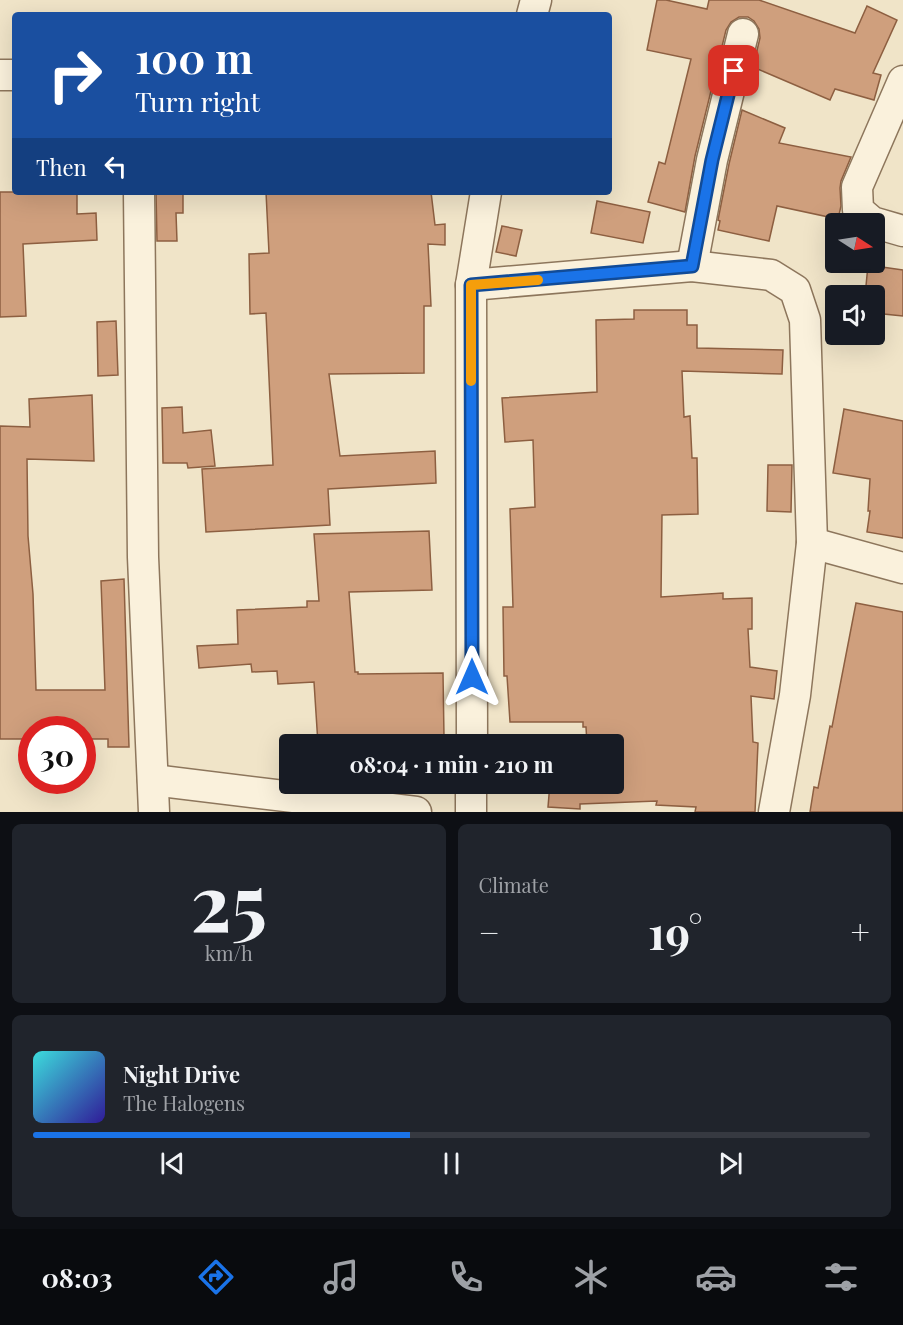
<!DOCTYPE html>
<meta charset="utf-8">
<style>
:root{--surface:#171b24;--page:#20242c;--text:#f1f3f6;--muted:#9ea1a6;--line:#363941;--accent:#1a73e8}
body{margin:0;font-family:"Playfair Display",serif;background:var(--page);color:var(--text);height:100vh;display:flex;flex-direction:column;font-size:22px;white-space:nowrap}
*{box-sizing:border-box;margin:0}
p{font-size:20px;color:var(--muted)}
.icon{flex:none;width:33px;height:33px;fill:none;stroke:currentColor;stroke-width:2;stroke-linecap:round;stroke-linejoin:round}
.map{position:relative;height:812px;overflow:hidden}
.drawer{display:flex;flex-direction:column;gap:12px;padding:12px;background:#0d0f14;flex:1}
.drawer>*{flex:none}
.guide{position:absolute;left:12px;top:12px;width:600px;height:183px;border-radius:6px;box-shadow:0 6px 24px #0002;background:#1a4fa0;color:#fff;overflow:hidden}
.needle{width:39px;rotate:102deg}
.fabs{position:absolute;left:825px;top:213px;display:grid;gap:12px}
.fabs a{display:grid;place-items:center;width:60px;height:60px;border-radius:6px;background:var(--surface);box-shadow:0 6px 24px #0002;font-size:30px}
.speed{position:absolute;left:18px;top:716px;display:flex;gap:12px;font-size:30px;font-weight:700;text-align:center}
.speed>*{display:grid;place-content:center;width:78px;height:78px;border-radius:50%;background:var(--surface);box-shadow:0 6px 24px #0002;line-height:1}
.speed .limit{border:9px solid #d22;background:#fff;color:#111}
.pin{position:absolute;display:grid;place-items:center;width:51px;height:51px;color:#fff;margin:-26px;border-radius:12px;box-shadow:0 3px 9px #0006}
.me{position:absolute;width:66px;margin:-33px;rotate:0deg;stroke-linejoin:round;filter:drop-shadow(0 0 4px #0008)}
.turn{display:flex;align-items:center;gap:21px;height:126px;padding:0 24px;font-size:27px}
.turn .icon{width:78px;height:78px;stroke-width:2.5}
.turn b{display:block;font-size:42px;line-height:51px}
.then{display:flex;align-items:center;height:57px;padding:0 24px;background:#0003;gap:12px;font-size:22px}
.big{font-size:45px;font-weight:700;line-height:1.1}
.drawer .card{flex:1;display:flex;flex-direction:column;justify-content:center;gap:9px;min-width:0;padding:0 21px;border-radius:9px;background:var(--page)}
.drawer .dial{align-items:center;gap:0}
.dial b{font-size:78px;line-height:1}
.song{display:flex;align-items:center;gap:18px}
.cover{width:72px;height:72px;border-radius:9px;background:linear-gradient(135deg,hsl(180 70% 55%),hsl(250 70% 35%))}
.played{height:6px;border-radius:3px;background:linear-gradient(90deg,var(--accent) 45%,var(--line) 45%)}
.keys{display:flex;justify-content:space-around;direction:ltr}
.heat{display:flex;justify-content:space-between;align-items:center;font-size:33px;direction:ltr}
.drawer .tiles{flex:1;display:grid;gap:12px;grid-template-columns:1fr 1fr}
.card:last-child{grid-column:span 2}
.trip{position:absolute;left:279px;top:734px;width:345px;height:60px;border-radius:6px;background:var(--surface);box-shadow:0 6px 24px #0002;font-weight:700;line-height:60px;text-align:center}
.tab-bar{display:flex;height:96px;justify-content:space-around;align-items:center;background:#090b0e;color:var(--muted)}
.tab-bar .icon{width:42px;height:42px}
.tab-bar .active{color:var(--accent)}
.tab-bar b{font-size:27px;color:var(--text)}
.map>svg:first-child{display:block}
</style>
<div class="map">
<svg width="903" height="812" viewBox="0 0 903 812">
<rect width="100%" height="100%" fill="#f0e4c8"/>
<g fill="#cf9f7d" stroke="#8d5f41" stroke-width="1.5">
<polygon points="657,0 666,0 707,9 709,0 759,0 855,33 867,6 897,20 873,73 881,75 874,100 835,89 830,100 753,67 760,38 759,29 754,21 748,17 739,17 731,22 726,30 695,156 685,212 648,202 659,162 665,164 691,59 647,50"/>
<polygon points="742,110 785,128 779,143 851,157 841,181 840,188 841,206 838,219 777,206 769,241 718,230 720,221 718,220 729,164"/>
<polygon points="0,192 77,192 77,214 96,213 97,240 23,244 26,316 0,317"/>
<polygon points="156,192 183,192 183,213 176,213 177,241 157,241"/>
<polygon points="266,192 431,192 435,225 445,224 445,245 428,244 431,306 424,306 424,373 329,374 340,456 435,451 436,483 328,489 330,525 206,532 202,469 273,465 266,313 250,314 249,254 269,253"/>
<polygon points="597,201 650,212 643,243 591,233"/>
<polygon points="502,226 522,230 516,256 496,252"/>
<polygon points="868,265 903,270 903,316 874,313 874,296 865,296"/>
<polygon points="634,310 687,310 687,325 697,325 697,348 783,350 782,374 682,371 684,417 690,416 692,458 697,458 698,514 662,515 661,597 723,593 723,599 752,598 752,629 748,629 750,667 777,671 774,699 751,696 753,742 758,743 755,812 695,812 696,807 656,805 657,801 580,804 580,809 548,807 550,783 614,783 614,744 587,744 586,727 583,727 583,722 510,722 507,676 504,676 503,607 513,607 510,509 535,507 533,440 505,442 502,398 597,392 596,320 634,319"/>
<polygon points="116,321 118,375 98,376 97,322"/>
<polygon points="92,395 94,461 27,459 28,536 33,594 36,690 105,690 101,581 124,579 129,747 108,747 108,739 82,739 82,729 32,729 32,739 0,739 0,426 30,427 29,399"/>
<polygon points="182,407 183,433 211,430 215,466 188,468 187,463 163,463 162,408"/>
<polygon points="844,409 903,421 903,538 867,532 870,511 868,511 870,479 833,473"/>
<polygon points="768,465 792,465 791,512 767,511"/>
<polygon points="429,531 432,590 349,592 355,672 358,672 358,674 443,673 444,737 362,739 363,744 318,744 314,682 278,684 277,671 252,672 251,664 199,668 197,646 238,644 237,610 307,607 307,601 319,601 314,534"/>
<polygon points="856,603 903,612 903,812 810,812 814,787 818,788 830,726 832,727"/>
</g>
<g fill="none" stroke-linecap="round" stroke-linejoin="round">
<defs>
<g id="street">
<polyline points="532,15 536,0"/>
<polyline points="0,75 15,75"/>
<polyline points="903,81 857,187 858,210 872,222 903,231"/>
<polyline points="139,192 143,557 154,812"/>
<polyline points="692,266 712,160 743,34"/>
<polyline points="471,285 692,266 771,275 795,290 805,320 812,543 795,695 774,812"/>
<polyline points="812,543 903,568"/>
<polyline points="472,744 471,285 486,192"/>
<polyline points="153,780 416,812"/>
<polyline points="471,812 471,783"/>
</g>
</defs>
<use href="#street" stroke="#8d765c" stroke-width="33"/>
<use href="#street" stroke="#faf1dc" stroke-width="30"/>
</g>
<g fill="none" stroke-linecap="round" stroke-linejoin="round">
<defs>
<polyline id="route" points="472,677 471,285 692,266 712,160 734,71"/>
</defs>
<use href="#route" stroke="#114b97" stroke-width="15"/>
<use href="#route" stroke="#1a73e8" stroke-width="10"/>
<polyline stroke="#f59e0b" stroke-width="10" points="471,381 471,285 538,280"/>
</g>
</svg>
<div class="fabs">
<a><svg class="needle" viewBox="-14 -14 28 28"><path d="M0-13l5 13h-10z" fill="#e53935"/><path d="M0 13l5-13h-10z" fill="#9ea1a6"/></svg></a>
<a><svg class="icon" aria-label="sound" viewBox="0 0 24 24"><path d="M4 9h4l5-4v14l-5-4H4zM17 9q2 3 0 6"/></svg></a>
</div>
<div class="speed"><div class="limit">30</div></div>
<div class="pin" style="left:734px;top:71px;background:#d93025"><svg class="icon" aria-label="arrive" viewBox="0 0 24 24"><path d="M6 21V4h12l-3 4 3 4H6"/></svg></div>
<svg class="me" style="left:472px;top:677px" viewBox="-20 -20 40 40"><path d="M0-17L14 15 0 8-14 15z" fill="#1a73e8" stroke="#fff" stroke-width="4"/></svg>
<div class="trip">08:04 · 1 min · 210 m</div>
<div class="guide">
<div class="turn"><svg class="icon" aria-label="right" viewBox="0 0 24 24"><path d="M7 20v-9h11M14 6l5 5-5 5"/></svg><div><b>100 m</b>Turn right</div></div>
<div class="then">Then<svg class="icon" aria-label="left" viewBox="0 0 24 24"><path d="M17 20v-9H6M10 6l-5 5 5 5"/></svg></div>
</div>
</div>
<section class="drawer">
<div class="tiles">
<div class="card dial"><b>25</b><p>km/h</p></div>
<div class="card"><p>Climate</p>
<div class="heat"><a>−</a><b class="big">19°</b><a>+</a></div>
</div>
<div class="card">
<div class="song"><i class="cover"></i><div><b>Night Drive</b><p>The Halogens</p></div></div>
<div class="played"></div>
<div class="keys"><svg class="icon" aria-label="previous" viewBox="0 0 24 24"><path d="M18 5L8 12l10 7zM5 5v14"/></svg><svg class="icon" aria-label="pause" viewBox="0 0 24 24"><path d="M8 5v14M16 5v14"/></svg><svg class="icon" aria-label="next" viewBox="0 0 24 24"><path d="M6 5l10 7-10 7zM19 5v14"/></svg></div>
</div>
</div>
</section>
<nav class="tab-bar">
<b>08:03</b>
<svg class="icon active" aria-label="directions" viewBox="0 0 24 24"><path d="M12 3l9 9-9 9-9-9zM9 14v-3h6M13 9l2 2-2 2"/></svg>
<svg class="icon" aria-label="music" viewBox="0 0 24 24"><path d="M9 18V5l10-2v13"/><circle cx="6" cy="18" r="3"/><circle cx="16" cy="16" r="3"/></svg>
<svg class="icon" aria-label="phone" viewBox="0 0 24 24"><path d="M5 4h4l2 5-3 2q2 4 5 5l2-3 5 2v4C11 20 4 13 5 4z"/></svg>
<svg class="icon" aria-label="climate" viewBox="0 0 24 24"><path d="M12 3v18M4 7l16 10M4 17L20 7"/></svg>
<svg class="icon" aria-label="car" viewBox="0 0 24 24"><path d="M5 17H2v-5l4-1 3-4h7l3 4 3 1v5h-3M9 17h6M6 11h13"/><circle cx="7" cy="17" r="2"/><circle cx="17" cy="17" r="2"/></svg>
<svg class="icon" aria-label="filters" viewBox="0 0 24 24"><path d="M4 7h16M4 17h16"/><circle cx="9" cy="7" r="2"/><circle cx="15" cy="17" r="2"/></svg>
</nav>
